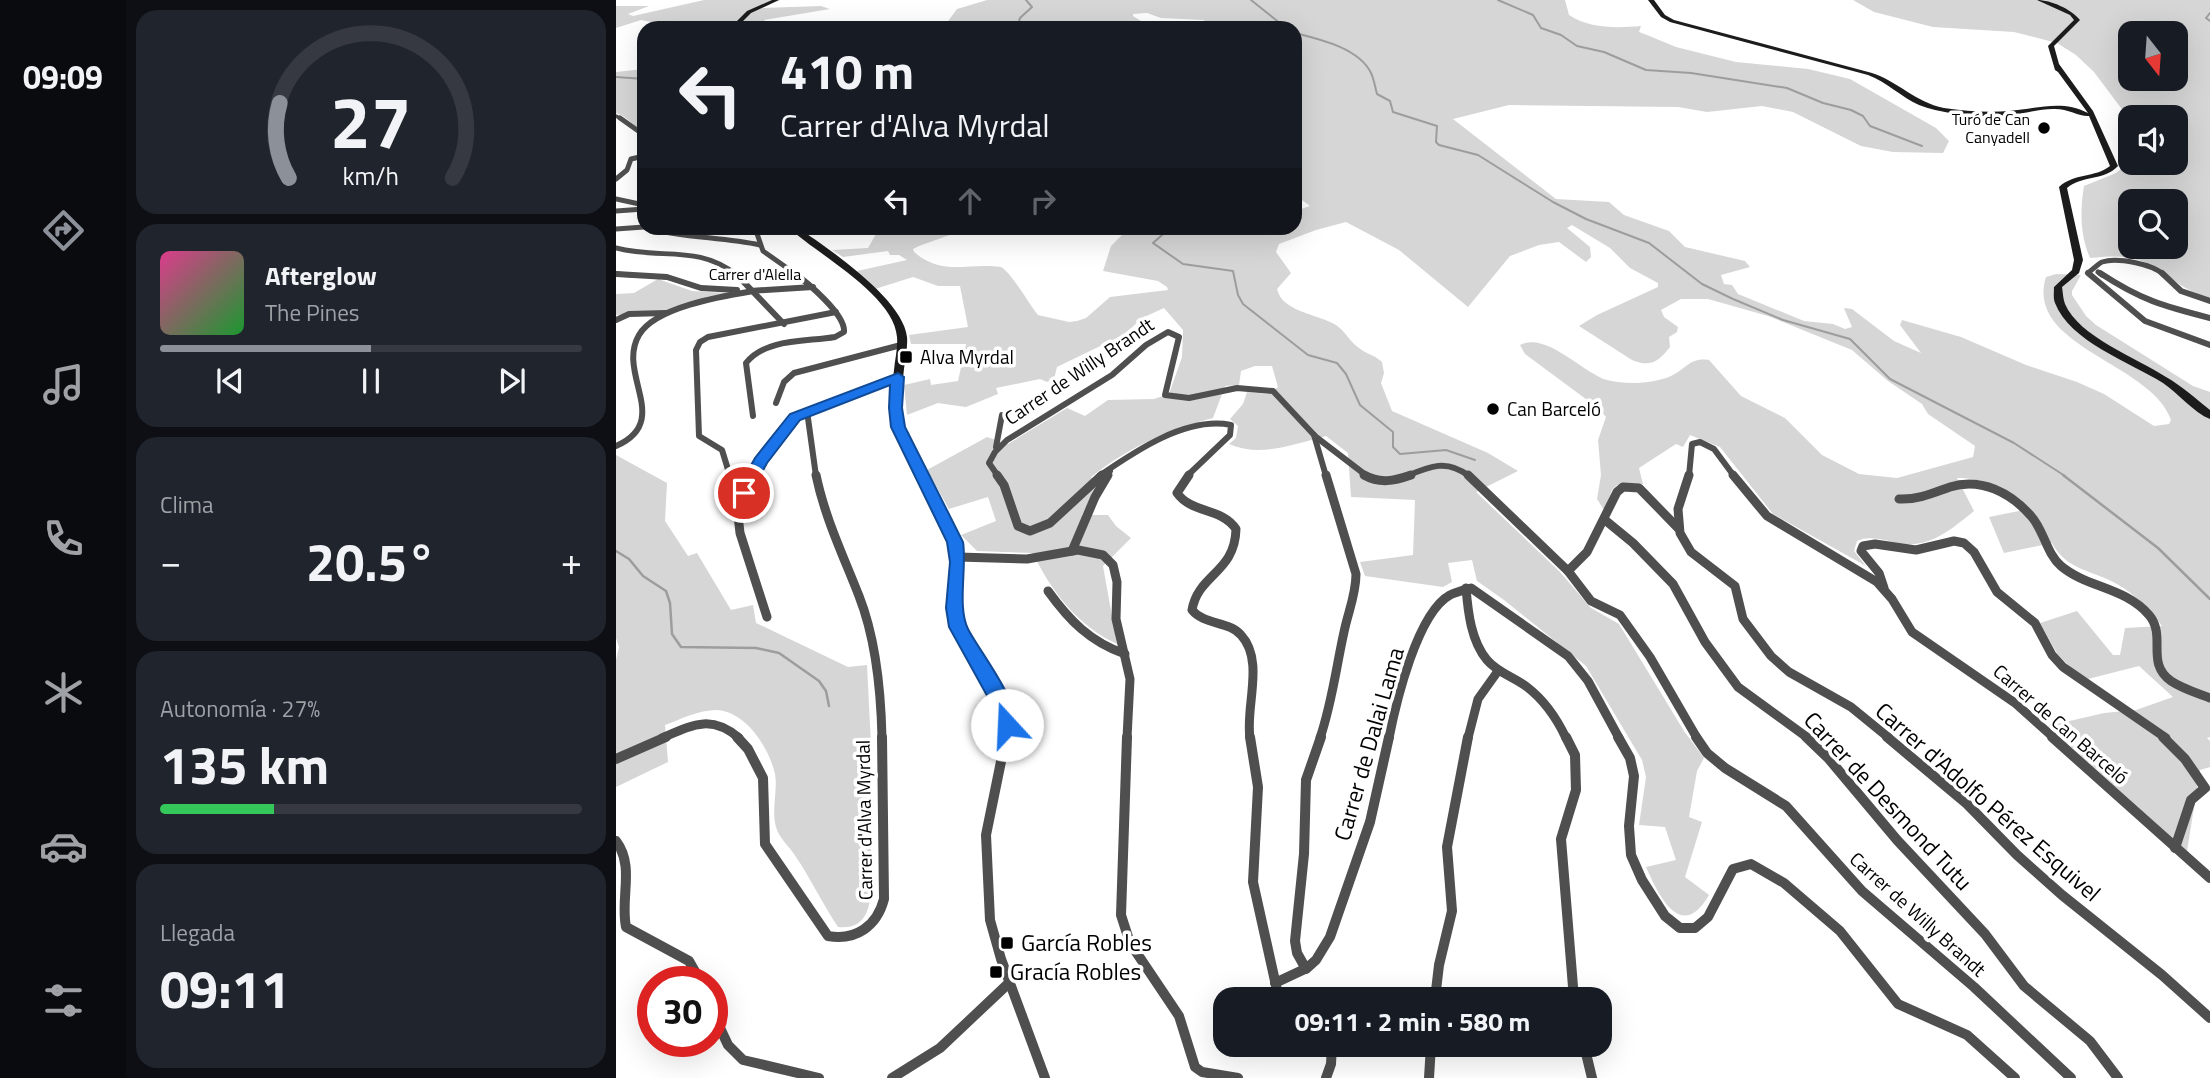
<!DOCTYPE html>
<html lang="es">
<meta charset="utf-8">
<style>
:root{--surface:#171b24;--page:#20242c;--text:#f1f3f6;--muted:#9ea1a6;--line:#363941;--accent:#8c9099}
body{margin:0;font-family:"Titillium Web",sans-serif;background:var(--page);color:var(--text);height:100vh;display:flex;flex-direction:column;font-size:26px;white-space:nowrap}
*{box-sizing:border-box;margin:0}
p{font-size:23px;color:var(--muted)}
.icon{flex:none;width:38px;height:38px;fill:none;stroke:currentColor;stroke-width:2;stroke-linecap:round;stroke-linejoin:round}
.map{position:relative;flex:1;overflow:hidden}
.side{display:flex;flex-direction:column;gap:10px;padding:10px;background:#0d0f14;width:490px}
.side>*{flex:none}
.hud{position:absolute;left:21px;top:21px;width:665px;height:214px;border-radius:21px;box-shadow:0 7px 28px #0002;background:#171b24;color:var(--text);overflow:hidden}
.needle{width:46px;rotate:163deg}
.fabs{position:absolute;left:1502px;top:21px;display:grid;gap:14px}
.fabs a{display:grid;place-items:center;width:70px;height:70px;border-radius:14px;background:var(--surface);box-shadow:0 7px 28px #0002;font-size:35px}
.speed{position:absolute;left:21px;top:966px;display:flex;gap:14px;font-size:35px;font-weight:700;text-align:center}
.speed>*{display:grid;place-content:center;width:91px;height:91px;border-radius:50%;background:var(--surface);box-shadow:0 7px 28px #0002;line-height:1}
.speed .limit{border:10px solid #d22;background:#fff;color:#111}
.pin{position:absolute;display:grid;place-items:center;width:60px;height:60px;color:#fff;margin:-30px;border:4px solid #fff;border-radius:50%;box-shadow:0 2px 7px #0007}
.me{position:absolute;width:77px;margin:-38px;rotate:340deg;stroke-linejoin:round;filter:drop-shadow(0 0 5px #0008)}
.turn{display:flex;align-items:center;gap:24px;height:147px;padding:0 28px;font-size:32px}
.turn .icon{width:91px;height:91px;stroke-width:2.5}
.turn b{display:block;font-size:49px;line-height:60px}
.lanes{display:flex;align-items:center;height:66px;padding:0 28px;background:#0003;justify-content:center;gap:35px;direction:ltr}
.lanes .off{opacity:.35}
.big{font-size:52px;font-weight:700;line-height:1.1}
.side .widget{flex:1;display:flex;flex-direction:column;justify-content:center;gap:10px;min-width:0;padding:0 24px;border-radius:21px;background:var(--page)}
.side .dial{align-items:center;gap:0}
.dial svg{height:182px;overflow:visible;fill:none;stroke:var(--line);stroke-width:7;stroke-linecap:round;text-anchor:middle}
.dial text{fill:var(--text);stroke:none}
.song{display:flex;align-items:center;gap:21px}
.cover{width:84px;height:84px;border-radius:10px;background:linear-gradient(135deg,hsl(330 70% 55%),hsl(130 70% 35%))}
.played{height:7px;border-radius:4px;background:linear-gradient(90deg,var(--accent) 50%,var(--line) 50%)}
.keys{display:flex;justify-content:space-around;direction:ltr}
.heat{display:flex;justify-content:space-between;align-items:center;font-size:38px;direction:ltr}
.charge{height:10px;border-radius:5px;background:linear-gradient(90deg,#34c759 27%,var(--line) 0)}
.trip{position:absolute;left:597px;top:987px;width:399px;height:70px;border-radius:21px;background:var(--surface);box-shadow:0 7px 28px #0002;font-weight:700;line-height:70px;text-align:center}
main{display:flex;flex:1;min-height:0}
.dock{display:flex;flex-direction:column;width:126px;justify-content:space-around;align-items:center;background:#090b0e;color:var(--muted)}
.dock .icon{width:49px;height:49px}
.dock .on{color:var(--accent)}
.dock b{font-size:32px;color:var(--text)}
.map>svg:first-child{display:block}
</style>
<main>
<nav class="dock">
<b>09:09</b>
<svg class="icon on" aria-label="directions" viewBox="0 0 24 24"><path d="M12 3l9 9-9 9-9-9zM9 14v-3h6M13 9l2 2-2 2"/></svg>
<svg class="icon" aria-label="music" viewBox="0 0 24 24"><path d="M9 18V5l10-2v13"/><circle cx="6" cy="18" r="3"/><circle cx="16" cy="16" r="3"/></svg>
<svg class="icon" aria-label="phone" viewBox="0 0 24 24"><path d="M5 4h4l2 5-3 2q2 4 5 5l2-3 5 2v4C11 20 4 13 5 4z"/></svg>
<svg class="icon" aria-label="climate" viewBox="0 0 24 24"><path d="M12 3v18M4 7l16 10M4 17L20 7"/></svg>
<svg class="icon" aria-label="car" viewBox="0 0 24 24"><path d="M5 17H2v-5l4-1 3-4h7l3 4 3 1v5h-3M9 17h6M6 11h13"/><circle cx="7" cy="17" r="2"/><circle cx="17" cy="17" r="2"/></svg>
<svg class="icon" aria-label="filters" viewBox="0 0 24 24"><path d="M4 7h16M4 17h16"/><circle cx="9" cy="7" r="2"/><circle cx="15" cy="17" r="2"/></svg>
</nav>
<section class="side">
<div class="widget dial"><svg viewBox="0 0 100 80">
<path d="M14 69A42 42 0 1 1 86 69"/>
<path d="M14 69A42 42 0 0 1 10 36" stroke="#8c9099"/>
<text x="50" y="56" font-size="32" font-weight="700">27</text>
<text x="50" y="72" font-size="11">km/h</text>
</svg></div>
<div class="widget">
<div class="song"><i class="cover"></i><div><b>Afterglow</b><p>The Pines</p></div></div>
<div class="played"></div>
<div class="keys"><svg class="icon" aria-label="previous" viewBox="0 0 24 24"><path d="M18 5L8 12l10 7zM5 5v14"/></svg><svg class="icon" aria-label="pause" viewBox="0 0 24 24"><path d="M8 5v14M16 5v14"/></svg><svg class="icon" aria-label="next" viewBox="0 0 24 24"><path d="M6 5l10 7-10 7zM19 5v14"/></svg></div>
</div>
<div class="widget"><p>Clima</p>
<div class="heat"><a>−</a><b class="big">20.5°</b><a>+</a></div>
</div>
<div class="widget"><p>Autonomía · 27%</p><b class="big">135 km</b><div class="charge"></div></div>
<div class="widget"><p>Llegada</p><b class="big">09:11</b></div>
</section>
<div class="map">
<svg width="1594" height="1078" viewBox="0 0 1594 1078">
<rect width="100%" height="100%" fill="#fff"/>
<g fill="#d6d6d6" fill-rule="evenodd">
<polygon points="88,0 164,0 145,8 205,6 214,9 148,20 153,25 149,28 68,28 25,20 0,28 0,6 33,6 12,14 17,16"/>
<path d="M371,0H949L953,15C974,29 1001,28 1025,26L1023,32L1031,35L1060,47L1120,62L1192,69L1234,79L1320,128L1333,141L1327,153L1277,152L1245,146L1177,112L1146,106L1091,112L1062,107L893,105L837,119L940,199L993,202L1008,215L1053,231L1069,247L1129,261L1134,267L1105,275L1108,284L1116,285L1122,294L1188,321L1217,324L1229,329L1236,327L1228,308L1236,309L1278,341L1305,353L1284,325L1286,320L1345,337L1410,365L1461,382L1488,394L1538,426L1553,424L1555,420C1536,363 1408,347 1430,277L1440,274L1465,275L1456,291V295L1470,316L1480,325L1577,386L1594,392V737L1591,738L1594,741V767L1584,770L1571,851L1432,726L1488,713L1520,710L1557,697L1523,666L1468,680L1442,655L1424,623L1461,611L1497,655H1504L1509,628L1546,626C1533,609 1519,594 1501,584C1476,570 1450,570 1436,543L1388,553L1373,517L1413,509C1390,492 1371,477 1341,478L1358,511C1338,527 1317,546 1290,544C1273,543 1257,534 1241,541L1238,551L1250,566L1157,514L1104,447L1074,435L1067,447L1060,444L1023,468L1027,484L1001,485L996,490L988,510L981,499L985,475L982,440L990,417L982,408L909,354L904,345C930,331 967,373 991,380C1010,385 1037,384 1055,376C1070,369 1074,357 1093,360L1125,396L1169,418L1206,455L1243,474L1281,478L1357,457L1359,446L1312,414L1306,404L1272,381L1236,350L1152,316L1092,299H1065L1045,310L1048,317L1062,327L1061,332L1053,337L1054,347C1043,361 1035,368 1016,360L963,326L981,315L1042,287V283L1014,268L994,248L956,225L951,228L974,247L975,257L970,262L943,242L923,245L894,256L852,307L783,250L730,222L700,230L663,244L660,252L675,273L661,289C666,312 702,314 720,325C729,331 734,342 743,348C750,354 759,355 766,362L768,373L765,383L776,411L872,453L902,471L860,492L944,572L975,608L1003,624L1068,731L1088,758L1081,771L1073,817L1086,822L1069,877L1093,895C1065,943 1043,896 1030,867L1060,860L1049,827L1023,825L1030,777L1026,760L970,666L888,600L861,581L856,560L832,563L836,582L827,587L749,576L744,562L797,555L799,500L735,497L732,453L710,436C678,444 644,458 613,444L620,438L622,426L614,419L627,404L631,392L652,394L662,387L656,366H639L625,371L623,385L609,386L597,418C552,430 511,448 475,477L482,484L466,515H492L500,526L515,538L487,566L501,644C463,627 434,590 417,553L361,551L345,535L380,521L372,497L333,509L311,470L371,437L392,444L451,408L469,416L492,400L538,399L553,394L566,357L567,330L548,308L526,318L509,334L441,367L438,379L431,382L424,379L380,388L382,394L350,407L322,403L291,415L288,385L314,379L315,385L342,381L350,344H295L293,335L352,327L344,286H322L297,277L259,289L241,271L291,260L283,255H274L272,251L227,257L216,250L252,248L260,234L240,233L244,228H353L303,246L297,249L298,252C327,277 352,262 385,267C395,272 413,304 422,315L453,322L461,321L470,318L494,297L552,290L551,287L542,281L487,271L495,246L513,228H679V211L694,206L679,195V28H582L589,25L588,20L545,18L531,13L517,14V16L533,26L547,28H327L341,9Z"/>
<path d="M1237,0H1594V299C1540,280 1544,249 1474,258C1464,235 1464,210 1468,186L1500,173L1514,162L1559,163V117H1514V120L1478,72L1460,55L1441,43L1398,32L1317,27L1258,12ZM1514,33H1559V79H1514ZM1514,201H1559V247H1514Z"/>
<path d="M28,69V132C18,127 11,116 0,113V72Z"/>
<polygon points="42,279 76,291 111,293 56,310 0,315 0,294 18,293"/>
<path d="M0,455L51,483L49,521L72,556L81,553L115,610L137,605L140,623L232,667L251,665L255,745V889C254,911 248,930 222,927C206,903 194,877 178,854C172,845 163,838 160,827C155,810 162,791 159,774C153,748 130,711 100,710C83,710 65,719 49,725L52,762L0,787V660L3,647L0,638Z"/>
</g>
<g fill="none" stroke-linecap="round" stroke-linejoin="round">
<g stroke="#9d9d9d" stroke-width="2">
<polyline points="635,0 670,28"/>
<polyline points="882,0 917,15 925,28 945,35 961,46 988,52 1030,70 1075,73 1171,88 1207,103 1235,110 1247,116 1254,126 1306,146"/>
<polyline points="1594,13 1590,18 1594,21"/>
<polyline points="401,28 404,18 416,7 410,0"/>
<path d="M679,33C703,39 743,48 755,73C758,79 759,87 761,94L774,101L777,112L821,126L820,142L823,145L862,155L937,202L970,219L1033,243L1086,284L1117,299L1167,320L1234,339L1274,379L1398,443L1449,476"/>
<polyline points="0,77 28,79"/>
<polyline points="554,228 537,243 567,264 617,271 622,295 627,304 692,355 721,363 730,374 744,405 777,432 777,447 784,454 830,450 859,460"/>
</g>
<g stroke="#9d9d9d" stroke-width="2.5">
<polyline points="1447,475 1542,548 1594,599"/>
<polyline points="0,551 13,559 27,576 50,591 54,603 56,634 65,647 140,648 163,653 203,681 210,691 213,706"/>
</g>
<polyline stroke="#4f4f4f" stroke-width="3.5" points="0,116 7,120"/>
<g stroke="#4f4f4f" stroke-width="5">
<polyline points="4,118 28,135"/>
<polyline points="28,174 24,180 28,183"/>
<polyline points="0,179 11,170 15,159 28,156"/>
<polyline points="0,199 28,205"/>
<polyline points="0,211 28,209"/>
<path d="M30,228C68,238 106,237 144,245"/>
<polyline points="139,228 147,251 181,275"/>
<polyline points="0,229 28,227"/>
<path d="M0,248C45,260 82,244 121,275"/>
<polyline points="1482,272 1486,275"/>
<polyline points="0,274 16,275"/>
<path d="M1474,275L1472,273C1476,270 1482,264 1486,262C1501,257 1537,264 1548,275"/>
</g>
<g stroke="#4f4f4f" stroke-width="6">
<polyline points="119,273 168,324"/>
<polyline points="1472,273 1529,321 1594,345"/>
<path d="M1484,273C1525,300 1547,306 1594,318"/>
<polyline points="1546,273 1565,291 1594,301"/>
<polyline points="0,274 51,277 85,288 121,290"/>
<polyline points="134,291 197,287"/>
<polyline points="0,320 13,314 50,313"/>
<polyline points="160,403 168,382 178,373 285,345"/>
<path d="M137,416L130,363C150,338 190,342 219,337L228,332C230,315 192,283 178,273"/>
<polyline points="698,435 710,476"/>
<polyline points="287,439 306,476"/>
<path d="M0,446C57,421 0,374 23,335C39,307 107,296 137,291"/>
<polyline points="380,447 386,415"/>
<polyline points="114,476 106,450 83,436 80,350 84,342 92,337 220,312"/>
<path d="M136,476C150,451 165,427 191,411"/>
<polyline points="200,476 191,411 281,377"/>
<polyline points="382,476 373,463 379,452 391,440 496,375 530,345 552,332 563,337 549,395 573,398 621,388 657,391 700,437 751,476"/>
<path d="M483,476C518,452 570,416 615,425L614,435L571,476"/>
<polyline points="491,476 494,471"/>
<path d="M791,476C814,466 831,459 853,476"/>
<polyline points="1073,476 1076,444 1084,442 1098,449 1118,476"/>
</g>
<g stroke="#4f4f4f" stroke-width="9">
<polyline points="114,475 120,497 124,533 151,617"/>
<path d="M200,475C209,518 227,555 243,596C260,639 265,692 266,738"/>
<polyline points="305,475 339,542 342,562 339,608 342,627 391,717 390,738"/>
<polyline points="381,475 388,485 402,526 414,531 434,523 486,475"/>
<path d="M573,475L561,493C576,514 605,507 620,529C619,573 582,574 576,610C588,625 613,621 625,635C649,661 629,707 634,738"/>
<path d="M748,475C764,484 778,481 795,475"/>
<polyline points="852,475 952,571 975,601 1004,615 1034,657 1081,738"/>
<polyline points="1073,475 1062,509 1064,533 1075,552 1119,586 1127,619 1155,656 1173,672 1235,707 1273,738"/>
<polyline points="1117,475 1151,516 1261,582 1276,599 1296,632 1399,703 1438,738"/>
<path d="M1283,499C1302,500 1317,493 1334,487C1365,477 1395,493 1415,516C1428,530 1430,553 1445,566C1471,588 1509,587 1533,615C1551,636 1529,663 1555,681C1567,689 1581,693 1594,698"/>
<polyline points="121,506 137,475"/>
<polyline points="989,520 1017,543 1057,584 1089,642 1122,687 1192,738"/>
<polyline points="456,551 479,497 492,475"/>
<polyline points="342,557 411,559 462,550 487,555 497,565 501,582 500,619 514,679 511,738"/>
<polyline points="952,571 971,552 1001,492 1007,487 1023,488 1062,528"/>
<path d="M850,588C852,612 855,641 871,660C882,673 898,677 911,687C928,700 941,719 950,738"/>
<polyline points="1268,588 1263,573 1245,551 1247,546 1259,544 1300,550 1338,541 1348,543 1358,552 1381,592 1419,623 1436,655 1447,667 1550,738"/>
<path d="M432,591C453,620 474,642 509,654"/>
<path d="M46,738C76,725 95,714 123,738"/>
<path d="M704,738C716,703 720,668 728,632C732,612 740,595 740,574L710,475"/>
<path d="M773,738C780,703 801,613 834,595C840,592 848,590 855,588L952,656L972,681L1003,738"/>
<polyline points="852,738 862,699 882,671"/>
</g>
<g stroke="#4f4f4f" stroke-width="10">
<path d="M121,737L132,749L147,778L149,844L212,936C240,941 261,926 268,899L266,737"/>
<polyline points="390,737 370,835 374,920 385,959 429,1078"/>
<polyline points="511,737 505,915 514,943 563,1016 579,1067 586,1072 622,1078"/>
<polyline points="634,737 642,787 637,882 663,999"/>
<polyline points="950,737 959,755 960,790 945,839 958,999"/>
<polyline points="1002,737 1014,758 1018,776 1013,826 1015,855 1026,880 1049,916 1064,928 1079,928 1092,917 1117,869 1135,864 1168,883 1224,931 1282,1004 1351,1035 1399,1078"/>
<polyline points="1080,737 1091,753 1109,768 1170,806 1246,891 1358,987 1455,1078"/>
<polyline points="1190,737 1213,759 1281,840 1369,934 1408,986 1474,1041 1502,1078"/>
<polyline points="1271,737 1351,804 1401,855 1446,895 1546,975 1594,1018"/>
<polyline points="1436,737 1594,878"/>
<polyline points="1547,737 1569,759 1589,788 1575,800 1559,848"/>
<polyline points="0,759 50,737"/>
<path d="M0,841C19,866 4,898 10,927L73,961L85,982"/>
<polyline points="690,969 681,953 679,941 688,854 690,780 705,737"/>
<polyline points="659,983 691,968 700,960 714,937 754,822 773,737"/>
<polyline points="819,999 823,965 836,911 831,847 852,737"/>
<polyline points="96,1011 112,1045 127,1060 203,1078"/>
<polyline points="968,1045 976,1078"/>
<polyline points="276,1078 324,1048 394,982"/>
<polyline points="710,1078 715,1064 716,1045"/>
<polyline points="813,1078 815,1045"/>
</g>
<g fill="#1c1c1c" fill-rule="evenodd">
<polygon points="156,0 163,0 135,13 120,28 114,28 131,11"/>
<path d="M1032,0H1038L1049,15L1058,20L1256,73C1283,82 1299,102 1328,108C1349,111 1372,113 1393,111C1421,109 1445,99 1472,113L1442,72L1439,70L1432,46L1458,20L1454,15L1421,0C1435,0 1455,9 1464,20L1438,46L1443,64L1477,111L1502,166C1488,181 1466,175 1451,188L1467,260L1463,273L1446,287C1447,293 1447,299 1449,304C1463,337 1521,358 1550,377C1566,386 1580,399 1594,410V419C1578,413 1562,393 1547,383C1514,362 1454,342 1439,303C1437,298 1438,292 1438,287L1456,270L1458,260L1443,187C1458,173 1479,178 1494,166L1473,116C1464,117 1451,108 1437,109C1422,109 1408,114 1394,115C1366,118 1330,115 1303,105C1285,97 1271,82 1252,75L1054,22L1045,17Z"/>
<path d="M173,228H182C212,248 287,299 291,337C292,347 289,359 288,369C285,394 285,416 292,439L291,441L287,443L282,439C274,416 275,394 278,370C279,359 282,348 281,337C278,295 201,254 173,228Z"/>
</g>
</g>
<path fill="#1a73e8" stroke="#114b97" stroke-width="2" d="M282,373L288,377L286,408L289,427L347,542C351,567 341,607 352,629C363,651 409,708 398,731L391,733L385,731L379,710L333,627L330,608L334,562L331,542L275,427L273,408L274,385L184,420L151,463L133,496L128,498L120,493L139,458L174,414Z"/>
<g fill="#000" stroke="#fff" stroke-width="2.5">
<circle cx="1428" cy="128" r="7"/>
<rect x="283" y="350" width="14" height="14" rx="3.5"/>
<circle cx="877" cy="409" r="7"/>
<rect x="384" y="936" width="14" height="14" rx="3.5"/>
<rect x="373" y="965" width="14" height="14" rx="3.5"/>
</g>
<g text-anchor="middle" stroke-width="7" stroke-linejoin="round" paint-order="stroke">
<g font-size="16" fill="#000" stroke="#fff" text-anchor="end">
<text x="1414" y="125">Turó de Can<tspan x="1414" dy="18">Canyadell</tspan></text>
</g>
<g font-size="16" fill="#000" stroke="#fff">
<text x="139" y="280">Carrer d'Alella</text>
</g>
<g font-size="19" fill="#000" stroke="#fff" text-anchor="start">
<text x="304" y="364">Alva Myrdal</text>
<text x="891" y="416">Can Barceló</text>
</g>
<g font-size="19" fill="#000" stroke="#fff">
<text transform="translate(463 371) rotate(-34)" y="7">Carrer de Willy Brandt</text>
<text transform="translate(1445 724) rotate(41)" y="7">Carrer de Can Barceló</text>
<text transform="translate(248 820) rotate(-91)" y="7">Carrer d'Alva Myrdal</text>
<text transform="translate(1302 914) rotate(42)" y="7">Carrer de Willy Brandt</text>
</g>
<g font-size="23" fill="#000" stroke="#fff">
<text transform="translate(753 744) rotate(-74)" y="8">Carrer de Dalai Lama</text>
<text transform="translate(1272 801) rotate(47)" y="8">Carrer de Desmond Tutu</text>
<text transform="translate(1372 802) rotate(41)" y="8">Carrer d'Adolfo Pérez Esquivel</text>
</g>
<g font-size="23" fill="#000" stroke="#fff" text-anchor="start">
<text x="405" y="951">García Robles</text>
<text x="394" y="980">Gracía Robles</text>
</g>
</g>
</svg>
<div class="fabs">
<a><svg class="needle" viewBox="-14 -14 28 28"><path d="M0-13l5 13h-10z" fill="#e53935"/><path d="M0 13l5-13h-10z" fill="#9ea1a6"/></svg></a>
<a><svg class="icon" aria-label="sound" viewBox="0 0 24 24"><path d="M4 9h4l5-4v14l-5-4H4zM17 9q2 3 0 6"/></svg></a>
<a><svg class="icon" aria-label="search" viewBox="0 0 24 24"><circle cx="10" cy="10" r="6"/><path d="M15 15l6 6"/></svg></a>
</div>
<div class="speed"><div class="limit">30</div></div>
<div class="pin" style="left:128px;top:493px;background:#d93025"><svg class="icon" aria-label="arrive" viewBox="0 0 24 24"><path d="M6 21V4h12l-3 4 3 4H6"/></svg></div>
<svg class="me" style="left:391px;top:725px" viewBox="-20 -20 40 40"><circle r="19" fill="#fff"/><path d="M0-13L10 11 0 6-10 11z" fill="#1a73e8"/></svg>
<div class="trip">09:11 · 2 min · 580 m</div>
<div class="hud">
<div class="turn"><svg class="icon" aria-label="left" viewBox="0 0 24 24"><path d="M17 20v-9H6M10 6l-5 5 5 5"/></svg><div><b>410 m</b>Carrer d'Alva Myrdal</div></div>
<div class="lanes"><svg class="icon" aria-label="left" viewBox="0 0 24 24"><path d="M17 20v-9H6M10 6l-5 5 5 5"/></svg><svg class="icon off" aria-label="ahead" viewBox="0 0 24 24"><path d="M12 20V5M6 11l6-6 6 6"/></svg><svg class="icon off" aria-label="right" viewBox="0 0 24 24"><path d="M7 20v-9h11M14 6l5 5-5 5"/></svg></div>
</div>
</div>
</main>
